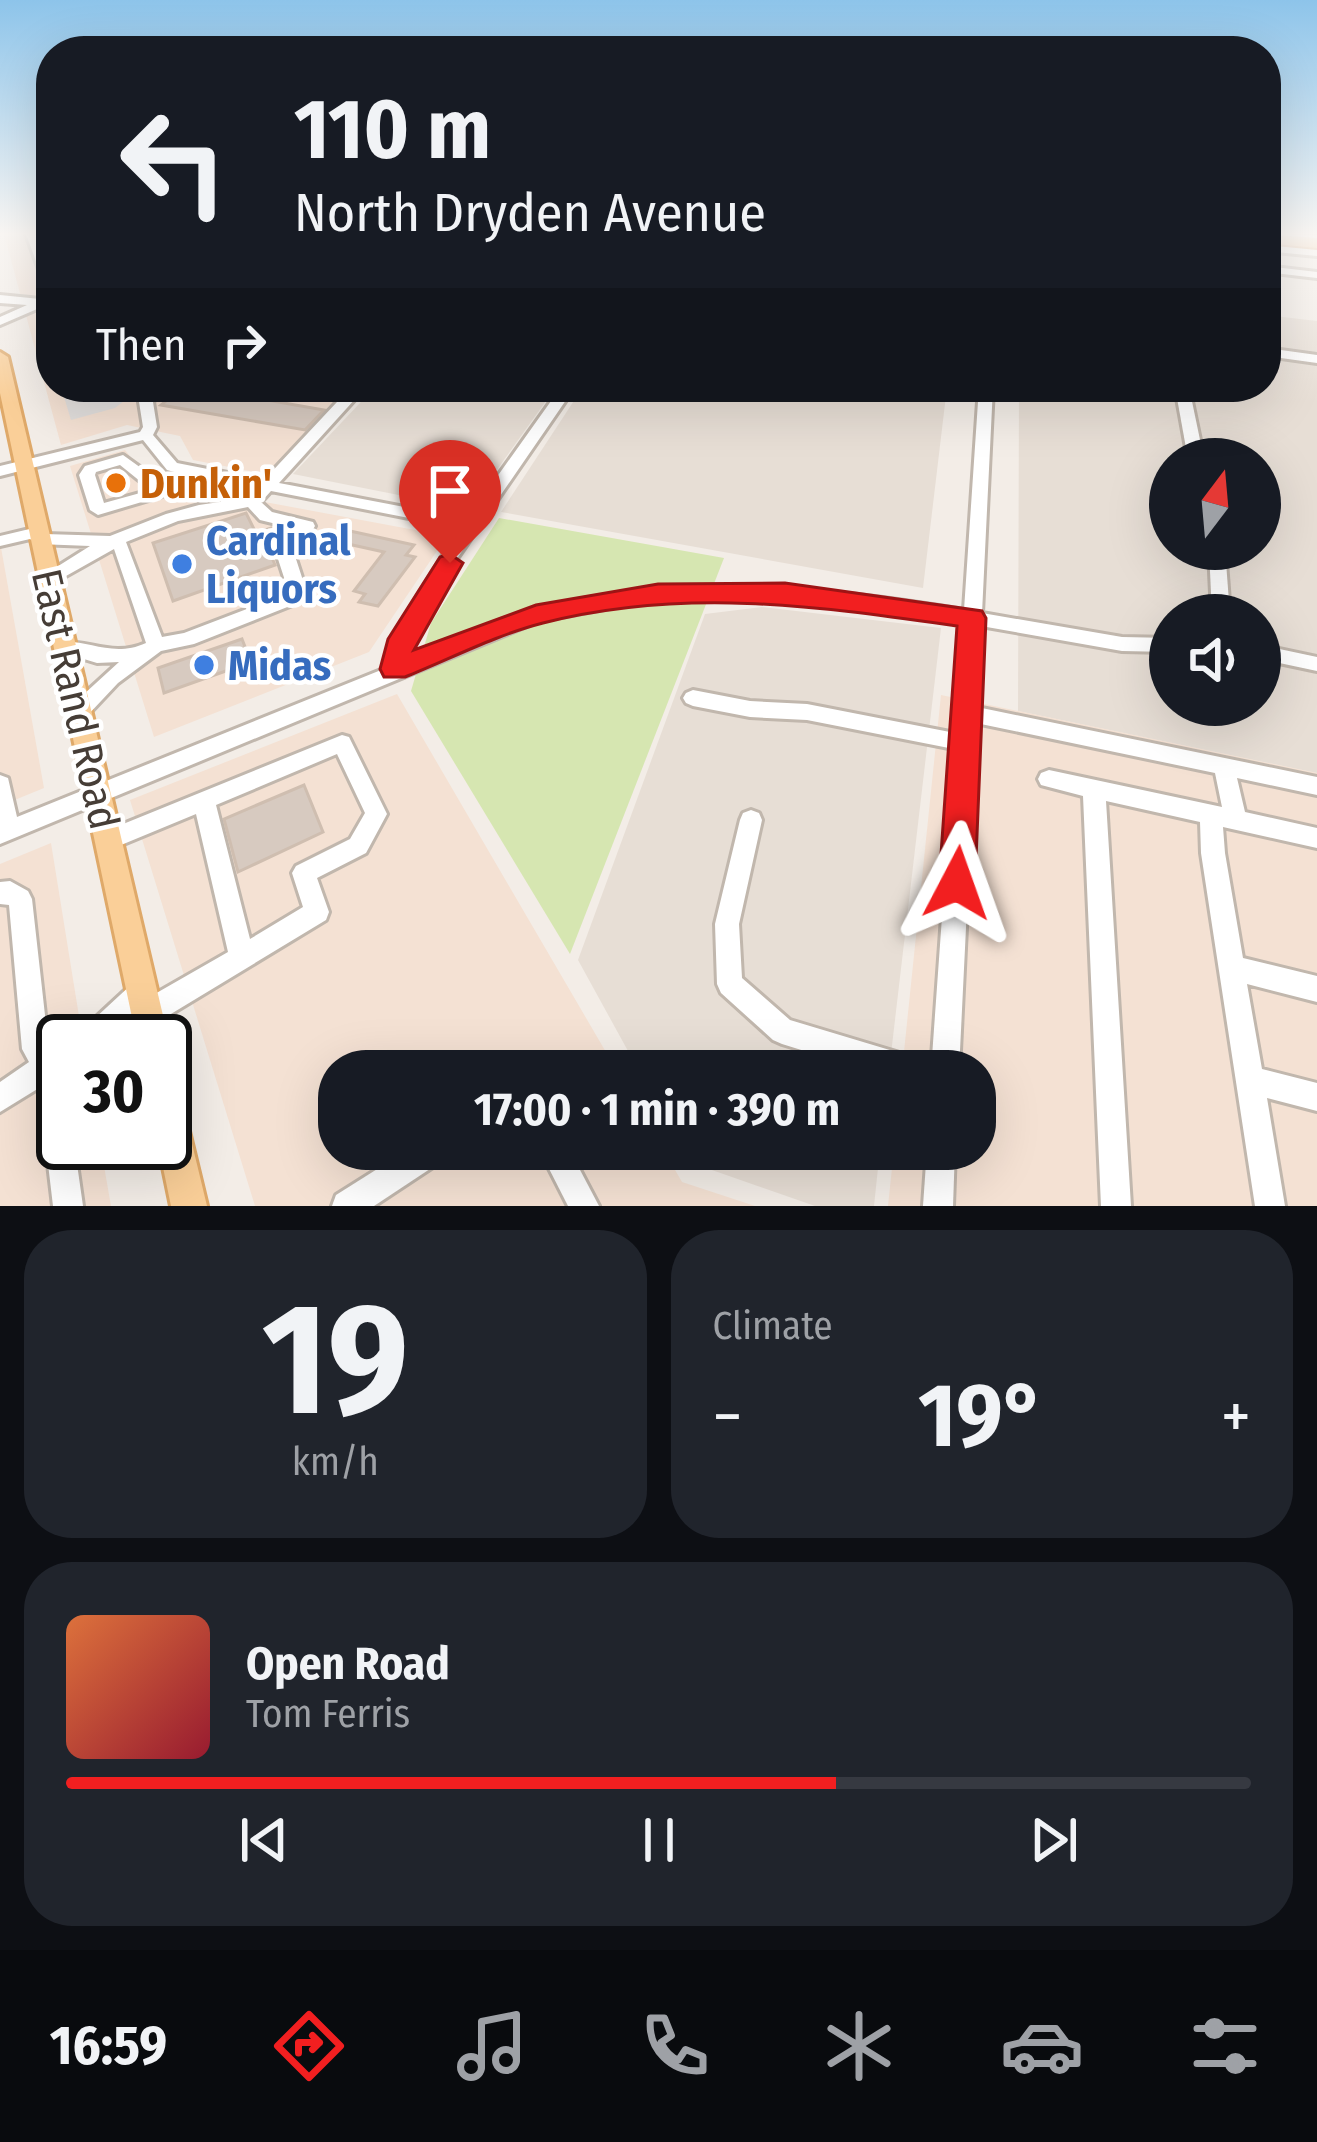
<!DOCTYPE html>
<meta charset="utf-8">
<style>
:root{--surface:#171b24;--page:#20242c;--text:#f1f3f6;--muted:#9ea1a6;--line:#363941;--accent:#f21f20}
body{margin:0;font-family:"Fira Sans Condensed",sans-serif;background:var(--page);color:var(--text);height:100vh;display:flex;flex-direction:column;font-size:45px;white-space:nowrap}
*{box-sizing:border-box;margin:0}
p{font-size:39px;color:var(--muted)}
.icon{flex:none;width:66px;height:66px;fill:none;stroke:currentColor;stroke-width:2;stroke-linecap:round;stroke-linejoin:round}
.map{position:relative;height:1206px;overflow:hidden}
.drawer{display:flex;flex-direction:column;gap:24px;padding:24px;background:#0d0f14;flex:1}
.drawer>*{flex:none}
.guide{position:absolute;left:36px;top:36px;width:1245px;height:366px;border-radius:48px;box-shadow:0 12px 48px #0002;background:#171b24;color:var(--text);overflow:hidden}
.needle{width:78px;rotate:16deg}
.tools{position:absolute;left:1149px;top:438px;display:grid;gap:24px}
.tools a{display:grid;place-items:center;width:132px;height:132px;border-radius:50%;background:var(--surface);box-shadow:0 12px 48px #0002;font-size:60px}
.speed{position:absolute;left:36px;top:1014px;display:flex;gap:24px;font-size:60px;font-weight:700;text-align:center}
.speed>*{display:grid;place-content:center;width:156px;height:156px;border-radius:50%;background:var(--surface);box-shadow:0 12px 48px #0002;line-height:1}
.speed .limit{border:6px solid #111;border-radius:18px;background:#fff;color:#111}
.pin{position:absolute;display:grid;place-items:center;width:102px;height:102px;color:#fff;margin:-123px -51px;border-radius:50% 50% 50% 0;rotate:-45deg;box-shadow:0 0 12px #0007}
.pin .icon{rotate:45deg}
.me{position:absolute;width:132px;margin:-66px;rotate:4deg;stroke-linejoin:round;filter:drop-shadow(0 0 9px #0008)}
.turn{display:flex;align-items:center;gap:42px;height:252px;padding:0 60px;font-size:54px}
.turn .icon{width:156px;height:156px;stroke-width:2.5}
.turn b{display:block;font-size:84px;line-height:102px}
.then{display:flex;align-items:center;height:114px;padding:0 60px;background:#0003;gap:24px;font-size:45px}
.big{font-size:90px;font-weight:700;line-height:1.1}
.drawer .widget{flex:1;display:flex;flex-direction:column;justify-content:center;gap:18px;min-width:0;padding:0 42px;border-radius:48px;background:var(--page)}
.drawer .dial{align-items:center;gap:0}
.dial b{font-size:156px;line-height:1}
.song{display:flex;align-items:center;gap:36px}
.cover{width:144px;height:144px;border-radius:18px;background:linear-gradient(135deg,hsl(20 70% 55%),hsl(350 70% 35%))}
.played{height:12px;border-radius:6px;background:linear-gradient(90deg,var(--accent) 65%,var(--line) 65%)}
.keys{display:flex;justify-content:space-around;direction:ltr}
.heat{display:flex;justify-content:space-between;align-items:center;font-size:66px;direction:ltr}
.drawer .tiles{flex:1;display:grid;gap:24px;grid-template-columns:1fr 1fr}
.widget:last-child{grid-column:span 2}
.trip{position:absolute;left:318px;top:1050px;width:678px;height:120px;border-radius:48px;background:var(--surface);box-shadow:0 12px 48px #0002;font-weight:700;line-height:120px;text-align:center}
.dock{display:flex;height:192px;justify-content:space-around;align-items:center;background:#090b0e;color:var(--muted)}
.dock .icon{width:84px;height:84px}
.dock .active{color:var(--accent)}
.dock b{font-size:54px;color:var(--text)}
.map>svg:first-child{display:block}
</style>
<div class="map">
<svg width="1317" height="1206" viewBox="0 0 1317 1206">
<rect width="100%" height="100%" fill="#f3ede7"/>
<g fill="#e7ded5" fill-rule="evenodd">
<path d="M1266,315L1317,321V773L1018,711L1019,387H1266ZM1170,459H1260V549H1170ZM1170,615H1260V705H1170Z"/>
<polygon points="375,387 556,387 469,509 293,474"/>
<polygon points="583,387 947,387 923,588 501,512"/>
<polygon points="762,607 941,628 889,1071 639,1071 578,960 705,614"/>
<polygon points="682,1149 880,1149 874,1206 815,1206 689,1162"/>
</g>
<g fill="#f4e1d3">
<polygon points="4,234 51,234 51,387 364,387 275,476 193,460 180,436 127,425 61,445"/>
<polygon points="125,450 143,473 158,482 447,536 369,652 154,737 70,466"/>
<polygon points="0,542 44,788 0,806"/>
<polygon points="397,694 617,1071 339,1071 339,1149 663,1149 682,1182 755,1206 255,1206 130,800"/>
<polygon points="941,695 1317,773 1317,1206 888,1206 894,1149 975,1149 975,1071 902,1071"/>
<polygon points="51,843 83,1041 63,1041 63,1143 100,1143 111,1206 0,1206 0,864"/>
</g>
<polygon fill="#d6e6b1" points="499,518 724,558 570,954 411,691 431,623"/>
<polygon fill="#e1dedc" points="61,387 142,387 115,408 71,420"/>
<g fill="#d7cac0" stroke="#cfbeb0" stroke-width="3">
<polygon points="183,387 241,387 233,394 324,410 305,430 161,405"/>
<polygon points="246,513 256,533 271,528 280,544 268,548 275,565 173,601 153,543"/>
<polygon points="350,531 414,545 406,555 415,557 378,606 359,602 365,594 354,591 384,552 348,544"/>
<polygon points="242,639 251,662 164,693 158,668"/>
<polygon points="304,785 323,832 238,872 224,819"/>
</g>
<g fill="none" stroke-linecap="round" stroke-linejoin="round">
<defs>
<g id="minor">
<polygon points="26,234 36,234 51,271 51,289 45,286"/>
<polygon points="1276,234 1317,235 1317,241 1281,237"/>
<polygon points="1266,245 1317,250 1317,256 1266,251"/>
<polygon points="1266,266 1317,272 1317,278 1266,272"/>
<polygon points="0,295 40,299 51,295 51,303 0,325 0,317 27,305 0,303"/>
<polygon points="1266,348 1317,355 1317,363 1266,356"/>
<path d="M151,387H165L153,402L157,427L153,435L177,463L264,480L351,387H366L279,483L467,519L561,387H575L454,563L433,600L408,659C449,643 494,619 536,609C677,573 822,586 964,610L979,387H993L982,613L1122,637L1170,638V652L1122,651L981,626L977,707L1317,777V795L1237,778L1245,812L1317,828V848L1223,827L1225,853L1243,958L1317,976V1002L1247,984L1262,1069L1317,1083V1111L1267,1098L1285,1206H1255L1201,853L1200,822L1106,801L1131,1206H1101L1083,796L1041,785L1038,779L1041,773L1049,770L1222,807L1215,773L976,723L959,1071H931L954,749L807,720L750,717L693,706L686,703L683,698L686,693L693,690L750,701L807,704L955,733L963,623L785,599H658L539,621L0,844V775L8,778L17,817L386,668L415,600L460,528L271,491L261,502L272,512L313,522L315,526L296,559L308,596L305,600L194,644L161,651L118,683L86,717L79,719L72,717L69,711L72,705L119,662L97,663L61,652L59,647L61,642C90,640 113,658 146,643L114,549L50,585L41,579L44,575L90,546L38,544L30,539L0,546V536L38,527L44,528L45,534L110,536L166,514L199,505L247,498L256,488L194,476L162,496L98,515L90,510L79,475L85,466L123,455L162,483L178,473L167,470L143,440L0,476V466L140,432L143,427L139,402ZM120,465L151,490L104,503L95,475L96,472ZM248,507L260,520L297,529L278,559L289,593L184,633L162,637L126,542L178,521Z"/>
<polygon points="1175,387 1189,387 1204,459 1188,459"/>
<polygon points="1209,549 1225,549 1230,615 1212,615"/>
<polygon points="1260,645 1317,657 1317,671 1260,659"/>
<path d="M342,735L349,737L387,814L366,853L317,878L329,912L326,920L156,1023L147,1027L138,1023L135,1016L109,1041H76L80,1032L133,983L142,979L151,983L153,995L228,952L196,814L109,850L101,847L98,840L101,833ZM337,754L365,813L350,839L296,866L292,873L303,907L250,939L216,805Z"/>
<polygon points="751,810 759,813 762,820 739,924 742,978 790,1020 913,1057 923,1061 927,1071 869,1071 782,1044 773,1040 721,993 717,984 715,924 740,820 743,813"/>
<polygon points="10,881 28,891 32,899 48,1042 53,1047 63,1042 63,1143 74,1143 83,1206 53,1206 39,1088 0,1112 0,1082 29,1062 22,1049 9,905 0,904 0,882"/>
<polygon points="409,1149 449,1149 445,1159 374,1206 332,1206 336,1195"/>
<polygon points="539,1149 569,1149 599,1206 568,1206"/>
<polygon points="927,1149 955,1149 953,1206 923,1206"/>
</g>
<g id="major">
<polygon points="0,352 8,357 169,1041 165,1050 165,1041 137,1041 0,393"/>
<polygon points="165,1082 177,1086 181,1098 207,1206 171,1206 158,1143 165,1143"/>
</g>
<polygon id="highway" points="1266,234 1317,238 1317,248 1266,243"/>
</defs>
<use href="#minor" stroke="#c1b7ad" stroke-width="6"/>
<use href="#major" stroke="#dfa969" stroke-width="6"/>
<use href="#highway" stroke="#d8863c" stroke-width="6"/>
<use href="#minor" fill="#fff" fill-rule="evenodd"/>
<use href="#major" fill="#facf98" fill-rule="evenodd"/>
<use href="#highway" fill="#f8b46c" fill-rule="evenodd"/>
</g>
<linearGradient id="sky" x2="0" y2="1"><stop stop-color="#8dc4ea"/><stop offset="0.58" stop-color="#faf7f4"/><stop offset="1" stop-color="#faf7f4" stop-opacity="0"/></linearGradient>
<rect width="1317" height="403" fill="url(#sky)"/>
<path fill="#f21f20" stroke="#9d1415" stroke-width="3" d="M450,554L463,563L414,650L536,605L658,584L785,583L982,611L986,618L975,883L969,895L957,900L944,895L939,883L957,626C815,606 685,587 543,623C496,635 450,659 405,677H384L380,669L388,639L440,557Z"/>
<circle fill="#e8710a" stroke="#fff" stroke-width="4.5" cx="116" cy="483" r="12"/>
<g fill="#3f7fe0" stroke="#fff" stroke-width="4.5">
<circle cx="182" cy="564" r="12"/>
<circle cx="204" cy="665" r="12"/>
</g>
<g text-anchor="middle" stroke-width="9" stroke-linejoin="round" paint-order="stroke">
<g font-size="42" font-weight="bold" fill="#c56008" stroke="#fff" text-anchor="start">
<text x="140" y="498">Dunkin'</text>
</g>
<g font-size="42" font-weight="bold" fill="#366cbe" stroke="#fff" text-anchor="start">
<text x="206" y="555">Cardinal<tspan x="206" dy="48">Liquors</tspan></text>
<text x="228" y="680">Midas</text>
</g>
<g font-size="42" fill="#463d36" stroke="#fff">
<text transform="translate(76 699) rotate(77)" y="15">East Rand Road</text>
</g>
</g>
</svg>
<div class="tools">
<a><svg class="needle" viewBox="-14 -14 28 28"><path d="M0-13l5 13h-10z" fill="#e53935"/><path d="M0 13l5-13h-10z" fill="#9ea1a6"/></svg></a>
<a><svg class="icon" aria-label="sound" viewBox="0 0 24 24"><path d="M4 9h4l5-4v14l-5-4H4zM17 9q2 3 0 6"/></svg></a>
</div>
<div class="speed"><div class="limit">30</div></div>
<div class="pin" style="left:450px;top:563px;background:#d93025"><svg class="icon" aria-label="arrive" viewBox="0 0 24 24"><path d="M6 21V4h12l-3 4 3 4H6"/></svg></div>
<svg class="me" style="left:957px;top:883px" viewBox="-20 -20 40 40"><path d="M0-17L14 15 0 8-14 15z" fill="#f21f20" stroke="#fff" stroke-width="4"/></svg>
<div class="trip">17:00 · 1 min · 390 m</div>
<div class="guide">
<div class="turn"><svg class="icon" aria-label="left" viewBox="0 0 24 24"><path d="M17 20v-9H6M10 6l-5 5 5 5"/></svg><div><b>110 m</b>North Dryden Avenue</div></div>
<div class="then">Then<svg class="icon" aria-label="right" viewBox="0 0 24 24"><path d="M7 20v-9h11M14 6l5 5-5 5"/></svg></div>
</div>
</div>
<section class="drawer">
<div class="tiles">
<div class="widget dial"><b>19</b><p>km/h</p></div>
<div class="widget"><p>Climate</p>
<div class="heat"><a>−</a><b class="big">19°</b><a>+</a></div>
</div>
<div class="widget">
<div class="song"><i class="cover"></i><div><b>Open Road</b><p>Tom Ferris</p></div></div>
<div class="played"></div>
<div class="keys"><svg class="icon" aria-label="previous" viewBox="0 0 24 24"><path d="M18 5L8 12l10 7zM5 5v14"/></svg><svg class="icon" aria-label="pause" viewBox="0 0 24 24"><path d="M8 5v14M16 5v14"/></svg><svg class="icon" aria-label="next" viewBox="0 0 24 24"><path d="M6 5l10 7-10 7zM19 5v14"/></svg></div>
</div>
</div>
</section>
<nav class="dock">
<b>16:59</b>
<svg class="icon active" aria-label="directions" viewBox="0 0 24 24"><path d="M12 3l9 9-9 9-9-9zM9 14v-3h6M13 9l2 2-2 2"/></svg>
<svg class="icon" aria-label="music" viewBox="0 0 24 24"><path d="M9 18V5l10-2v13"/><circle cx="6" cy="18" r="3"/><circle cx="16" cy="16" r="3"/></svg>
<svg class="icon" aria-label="phone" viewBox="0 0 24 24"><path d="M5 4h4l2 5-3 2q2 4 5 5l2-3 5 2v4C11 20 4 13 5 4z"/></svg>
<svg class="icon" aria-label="climate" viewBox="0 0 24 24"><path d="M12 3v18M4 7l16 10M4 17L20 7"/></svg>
<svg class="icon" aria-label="car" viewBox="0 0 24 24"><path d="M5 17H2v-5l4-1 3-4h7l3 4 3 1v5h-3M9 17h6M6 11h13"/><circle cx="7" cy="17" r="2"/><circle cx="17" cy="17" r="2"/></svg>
<svg class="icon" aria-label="filters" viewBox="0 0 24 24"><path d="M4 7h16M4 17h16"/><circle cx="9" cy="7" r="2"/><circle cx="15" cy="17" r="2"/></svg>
</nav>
